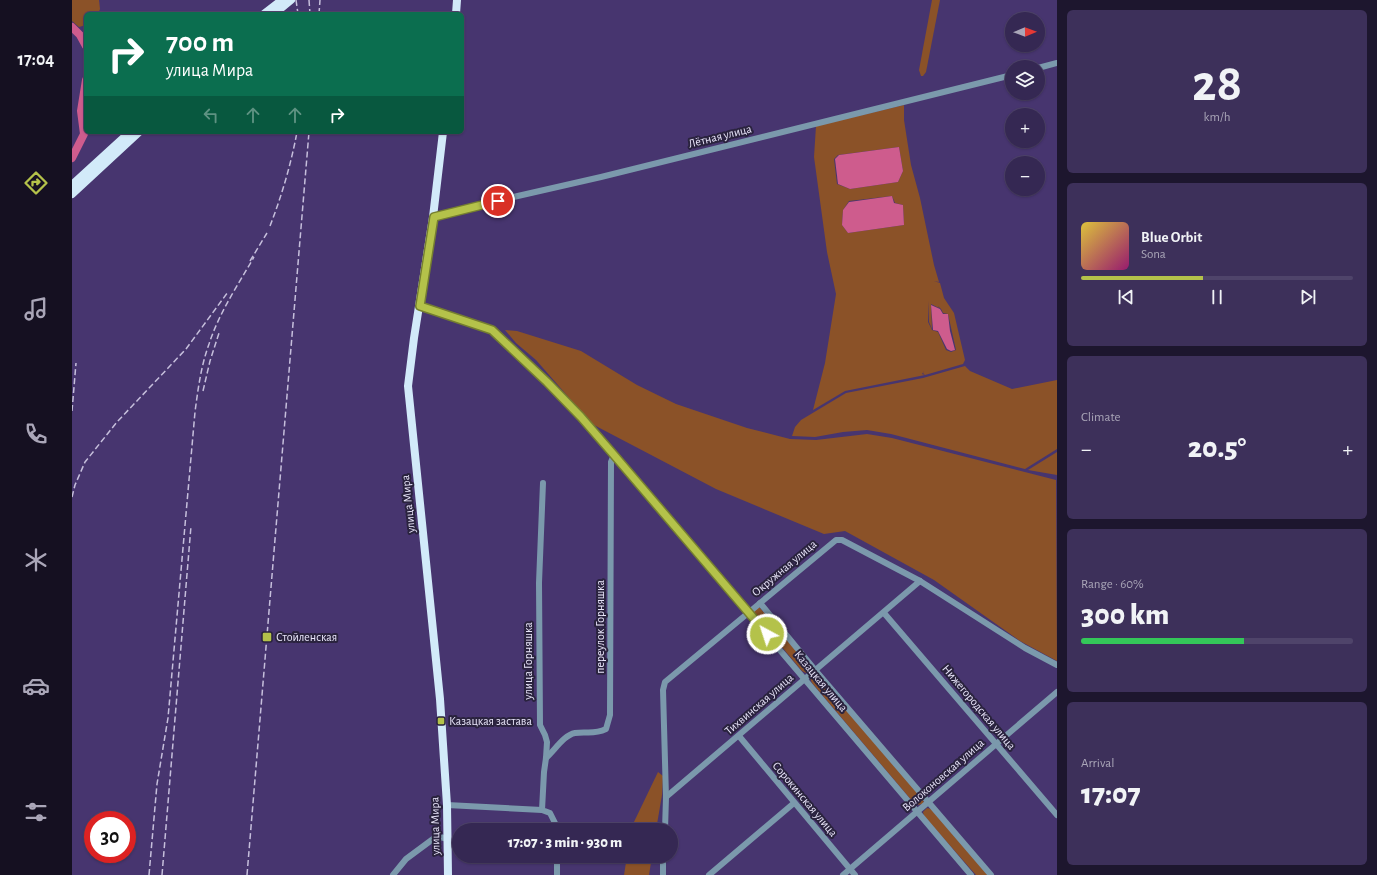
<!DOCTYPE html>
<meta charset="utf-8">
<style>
:root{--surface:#352853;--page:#3d305a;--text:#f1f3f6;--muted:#aaa6b8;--line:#4f446a;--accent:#b4c24a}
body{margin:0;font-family:"Alegreya Sans",sans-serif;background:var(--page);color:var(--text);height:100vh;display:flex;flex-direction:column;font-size:15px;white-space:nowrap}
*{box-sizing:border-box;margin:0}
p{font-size:13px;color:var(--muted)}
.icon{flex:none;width:22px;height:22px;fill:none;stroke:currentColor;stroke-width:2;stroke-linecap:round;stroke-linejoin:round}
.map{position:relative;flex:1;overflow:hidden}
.side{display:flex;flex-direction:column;gap:10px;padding:10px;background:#1d162e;width:320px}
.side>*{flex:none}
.guide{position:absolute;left:12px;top:12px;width:380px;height:122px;border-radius:6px;box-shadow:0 1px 3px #0004,0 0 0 1px var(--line);background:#0b6e4f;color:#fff;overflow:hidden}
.needle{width:26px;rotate:89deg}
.fabs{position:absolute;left:933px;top:12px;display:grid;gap:8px}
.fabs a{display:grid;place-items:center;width:40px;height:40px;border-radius:50%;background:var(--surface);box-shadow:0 1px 3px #0004,0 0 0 1px var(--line);font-size:20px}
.speed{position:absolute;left:12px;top:811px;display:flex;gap:8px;font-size:20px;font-weight:700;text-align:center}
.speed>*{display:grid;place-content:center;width:52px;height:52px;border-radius:50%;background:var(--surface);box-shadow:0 1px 3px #0004,0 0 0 1px var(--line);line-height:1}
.speed .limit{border:6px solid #d22;background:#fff;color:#111}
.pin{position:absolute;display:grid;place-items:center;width:34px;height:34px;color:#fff;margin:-17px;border:2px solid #fff;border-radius:50%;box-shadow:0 1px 4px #0007}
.me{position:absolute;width:44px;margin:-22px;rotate:320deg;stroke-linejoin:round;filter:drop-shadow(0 0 3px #0008)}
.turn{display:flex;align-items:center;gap:14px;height:84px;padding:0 16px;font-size:18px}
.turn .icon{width:52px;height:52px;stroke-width:2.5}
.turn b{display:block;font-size:28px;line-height:34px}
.lanes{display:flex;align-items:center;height:38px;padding:0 16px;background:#0003;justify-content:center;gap:20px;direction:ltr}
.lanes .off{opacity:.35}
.big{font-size:30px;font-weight:800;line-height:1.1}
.side .card{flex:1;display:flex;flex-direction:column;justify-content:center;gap:6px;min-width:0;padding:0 14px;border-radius:6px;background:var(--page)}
.side .dial{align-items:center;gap:0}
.dial b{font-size:52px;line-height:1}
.song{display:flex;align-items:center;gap:12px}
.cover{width:48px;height:48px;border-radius:6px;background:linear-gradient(135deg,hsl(50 70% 55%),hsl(320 70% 35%))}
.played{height:4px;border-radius:2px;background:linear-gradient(90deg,var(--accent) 45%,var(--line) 45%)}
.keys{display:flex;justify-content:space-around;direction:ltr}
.heat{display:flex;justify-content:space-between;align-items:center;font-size:22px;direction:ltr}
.charge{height:6px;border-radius:3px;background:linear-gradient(90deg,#34c759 60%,var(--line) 0)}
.trip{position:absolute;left:380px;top:823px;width:226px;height:40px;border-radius:20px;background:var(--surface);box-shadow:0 1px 3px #0004,0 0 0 1px var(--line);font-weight:800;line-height:40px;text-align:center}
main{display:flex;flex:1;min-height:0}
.dock{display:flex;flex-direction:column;width:72px;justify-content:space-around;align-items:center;background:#151021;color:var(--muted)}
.dock .icon{width:28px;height:28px}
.dock .current{color:var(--accent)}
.dock b{font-size:18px;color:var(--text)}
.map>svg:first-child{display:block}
</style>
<main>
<nav class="dock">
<b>17:04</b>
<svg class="icon current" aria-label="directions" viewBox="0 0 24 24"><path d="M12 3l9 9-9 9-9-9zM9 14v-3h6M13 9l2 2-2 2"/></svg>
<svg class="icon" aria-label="music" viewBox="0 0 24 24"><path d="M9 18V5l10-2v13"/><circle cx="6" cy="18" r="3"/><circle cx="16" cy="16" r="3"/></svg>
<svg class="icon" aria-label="phone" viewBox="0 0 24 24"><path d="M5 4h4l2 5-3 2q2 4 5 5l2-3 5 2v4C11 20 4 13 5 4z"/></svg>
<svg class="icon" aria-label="climate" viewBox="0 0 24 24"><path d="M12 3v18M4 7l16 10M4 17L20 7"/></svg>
<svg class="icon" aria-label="car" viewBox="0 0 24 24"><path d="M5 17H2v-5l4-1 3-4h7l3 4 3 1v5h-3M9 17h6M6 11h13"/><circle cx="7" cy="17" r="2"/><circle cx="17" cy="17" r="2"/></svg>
<svg class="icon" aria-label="filters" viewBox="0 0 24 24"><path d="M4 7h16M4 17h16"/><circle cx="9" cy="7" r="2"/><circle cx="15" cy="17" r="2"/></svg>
</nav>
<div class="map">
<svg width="985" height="875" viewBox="0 0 985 875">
<rect width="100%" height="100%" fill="#47356f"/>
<g fill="#8b5228" fill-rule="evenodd">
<polygon points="0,0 27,0 28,9 26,14 14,14 14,25 7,27 0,21"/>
<polygon points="860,0 868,0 854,72 851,76 849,76 847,70"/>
<path d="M832,105V120L839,165L848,198L862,265L867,282L862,281L868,283L872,298L882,313L893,360L891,364L853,375L851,373L852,371L850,374L853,375L773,391L741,410L753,363L764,294L755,252L742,157L744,126ZM827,147L831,171L826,182L778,189L765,184L762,159L766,155ZM820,196L823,203L831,205L832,225L776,233L770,225L771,210L777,201ZM856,301L857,322L860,329L859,304L867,308L866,306L869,309L871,313L876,314L884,350L879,352L874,350L866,332L860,330L856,322Z"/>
<polygon points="433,330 445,331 509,351 565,385 604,404 675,428 718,439 744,440 795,434 820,438 984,480 985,661 948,641 862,580 773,531 752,534 644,489 520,424 464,360 444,343"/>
<polygon points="893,366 898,371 940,389 985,380 985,449 953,469 819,434 795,430 771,432 743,437 720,436 723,427 729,420 774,393 851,378"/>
<polygon points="985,452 985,475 956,470"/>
<polygon points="685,607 688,608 737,666 739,670 738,672 734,673 730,671 684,616 681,612"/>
<polygon points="741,675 745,675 850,798 852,802 851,804 844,805 841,802 740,683 738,678"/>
<polygon points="586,772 591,776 590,795 584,830 560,830 561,824"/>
<polygon points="855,808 859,809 916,875 904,875 852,816 851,812"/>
<polygon points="555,856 580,856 577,875 552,875"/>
</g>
<g fill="#ce5c8d">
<polygon points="827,147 831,171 826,182 778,189 766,184 763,159 767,155"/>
<polygon points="820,196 822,203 831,205 832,225 776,233 770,225 771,210 777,202"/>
<polygon points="859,305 868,309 871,314 876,314 878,331 883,350 879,351 875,349 866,331 861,330"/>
</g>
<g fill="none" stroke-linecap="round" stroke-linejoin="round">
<g stroke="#ce5c8d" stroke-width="8">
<polyline points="0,27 8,35 14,46"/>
<polyline points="0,158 12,134 9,111 14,80"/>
</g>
<g stroke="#7b99ac" stroke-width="6">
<polyline points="966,68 985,63"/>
<polyline points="361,217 437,198 529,177 940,75"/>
<polyline points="348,306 420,330 475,382 509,417 542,455 899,875"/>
<polyline points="471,483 467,583 468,725 473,735 475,742 474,758 472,772 470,810 478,813 483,823 483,830"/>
<polyline points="688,603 743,670 919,875"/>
<polyline points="812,613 985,815"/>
<polyline points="667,736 783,875"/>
<path d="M474,758C483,750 492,735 503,733C515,731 521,735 534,729L538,715L539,462L542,455"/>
<polyline points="594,797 848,581"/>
<polyline points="375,805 470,810"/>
<polyline points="593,830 594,797 591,690 593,682 764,540 770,540 848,581 953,648 985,665"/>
<polyline points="485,856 485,875"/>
<polyline points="321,875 334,859 361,839 368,837 376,839"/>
<polyline points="591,875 591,856"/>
<polyline points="637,875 722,803"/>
<polyline points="771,875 985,692"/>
</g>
<g stroke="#d2eaf9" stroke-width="8">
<polyline points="192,14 210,0"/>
<polyline points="202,14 219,0"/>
<polyline points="384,14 385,0"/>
<polyline points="371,132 361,217 342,338 336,386 368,699 375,805 376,875"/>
<polyline points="0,185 58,132"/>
<polyline points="0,194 67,132"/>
</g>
<g stroke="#c6bfdc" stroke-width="1.5" stroke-dasharray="6 3" stroke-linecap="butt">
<polyline points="224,0 226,14"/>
<polyline points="237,0 238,14"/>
<polyline points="247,14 248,0"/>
<path d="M198,226C210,195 219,164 225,132"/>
<polyline points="178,261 195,233"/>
<polyline points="131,391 138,361 147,333"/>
<polyline points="0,411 4,363"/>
<polyline points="0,497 3,485 13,462 45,422 114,349 156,292"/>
<path d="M77,875L85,784L96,718L123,412C126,389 129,366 137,344C147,313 166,285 182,257"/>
<polyline points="90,875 119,526"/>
<polyline points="175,875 237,132"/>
</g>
</g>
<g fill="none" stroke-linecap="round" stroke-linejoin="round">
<defs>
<polyline id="route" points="426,201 362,217 348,306 420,330 475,382 509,417 542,455 695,634"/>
</defs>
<use href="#route" stroke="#757e30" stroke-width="10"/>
<use href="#route" stroke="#b4c24a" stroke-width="7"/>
</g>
<g fill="#b4c24a" stroke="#2a233e" stroke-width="1.5">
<rect x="190" y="632" width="10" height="10" rx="2"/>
<rect x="365" y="717" width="8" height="8" rx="2"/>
</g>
<g text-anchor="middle" stroke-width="4" stroke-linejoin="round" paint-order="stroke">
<g font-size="12" fill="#e9e5fa" stroke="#2a233e">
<text transform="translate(648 136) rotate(-14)" y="4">Лётная улица</text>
<text transform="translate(336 504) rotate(-96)" y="4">улица Мира</text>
<text transform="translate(712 568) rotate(-40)" y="4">Окружная улица</text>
<text transform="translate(528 627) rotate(-90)" y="4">переулок Горняшка</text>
<text transform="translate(456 661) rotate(-90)" y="4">улица Горняшка</text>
<text transform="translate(749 681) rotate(50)" y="4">Казацкая улица</text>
<text transform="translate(687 704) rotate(-41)" y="4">Тихвинская улица</text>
<text transform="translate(907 707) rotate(50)" y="4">Нижегородская улица</text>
<text transform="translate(871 775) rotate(-41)" y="4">Волоконовская улица</text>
<text transform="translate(733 799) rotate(50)" y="4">Сорокинская улица</text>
<text transform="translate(363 826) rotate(-91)" y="4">улица Мира</text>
</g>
<g font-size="12" fill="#e9e5fa" stroke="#2a233e" text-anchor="start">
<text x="204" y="641">Стойленская</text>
<text x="377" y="725">Казацкая застава</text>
</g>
</g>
</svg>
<div class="fabs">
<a><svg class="needle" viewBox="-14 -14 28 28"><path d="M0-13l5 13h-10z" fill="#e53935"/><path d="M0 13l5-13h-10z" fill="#aaa6b8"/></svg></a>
<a><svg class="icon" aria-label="layers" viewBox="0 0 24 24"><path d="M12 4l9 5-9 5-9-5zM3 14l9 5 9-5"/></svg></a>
<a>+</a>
<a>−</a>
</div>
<div class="speed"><div class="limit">30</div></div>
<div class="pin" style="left:426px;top:201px;background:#d93025"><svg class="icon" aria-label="arrive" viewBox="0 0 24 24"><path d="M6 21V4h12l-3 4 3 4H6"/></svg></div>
<svg class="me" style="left:695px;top:634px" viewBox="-20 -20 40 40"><circle r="17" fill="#b4c24a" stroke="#fff" stroke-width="3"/><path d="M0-11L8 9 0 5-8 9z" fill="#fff"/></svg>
<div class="trip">17:07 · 3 min · 930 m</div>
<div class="guide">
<div class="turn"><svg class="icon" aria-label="right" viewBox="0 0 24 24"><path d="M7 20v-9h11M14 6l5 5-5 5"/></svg><div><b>700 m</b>улица Мира</div></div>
<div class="lanes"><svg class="icon off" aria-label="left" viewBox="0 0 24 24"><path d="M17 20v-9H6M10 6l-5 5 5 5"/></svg><svg class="icon off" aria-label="ahead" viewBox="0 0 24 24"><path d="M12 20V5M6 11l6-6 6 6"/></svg><svg class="icon off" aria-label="ahead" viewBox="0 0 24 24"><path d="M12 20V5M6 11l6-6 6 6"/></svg><svg class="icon" aria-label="right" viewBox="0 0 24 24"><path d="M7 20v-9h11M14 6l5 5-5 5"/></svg></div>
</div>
</div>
<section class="side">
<div class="card dial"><b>28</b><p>km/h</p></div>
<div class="card">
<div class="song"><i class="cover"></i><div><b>Blue Orbit</b><p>Sona</p></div></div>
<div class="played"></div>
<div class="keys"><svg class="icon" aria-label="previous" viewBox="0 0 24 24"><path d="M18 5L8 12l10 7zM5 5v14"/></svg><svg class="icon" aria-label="pause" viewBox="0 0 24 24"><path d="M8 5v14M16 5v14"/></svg><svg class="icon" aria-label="next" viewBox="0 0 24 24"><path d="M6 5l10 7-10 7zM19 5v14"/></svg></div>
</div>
<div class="card"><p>Climate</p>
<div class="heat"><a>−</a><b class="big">20.5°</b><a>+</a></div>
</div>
<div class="card"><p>Range · 60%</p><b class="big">300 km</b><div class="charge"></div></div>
<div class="card"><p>Arrival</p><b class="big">17:07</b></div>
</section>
</main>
